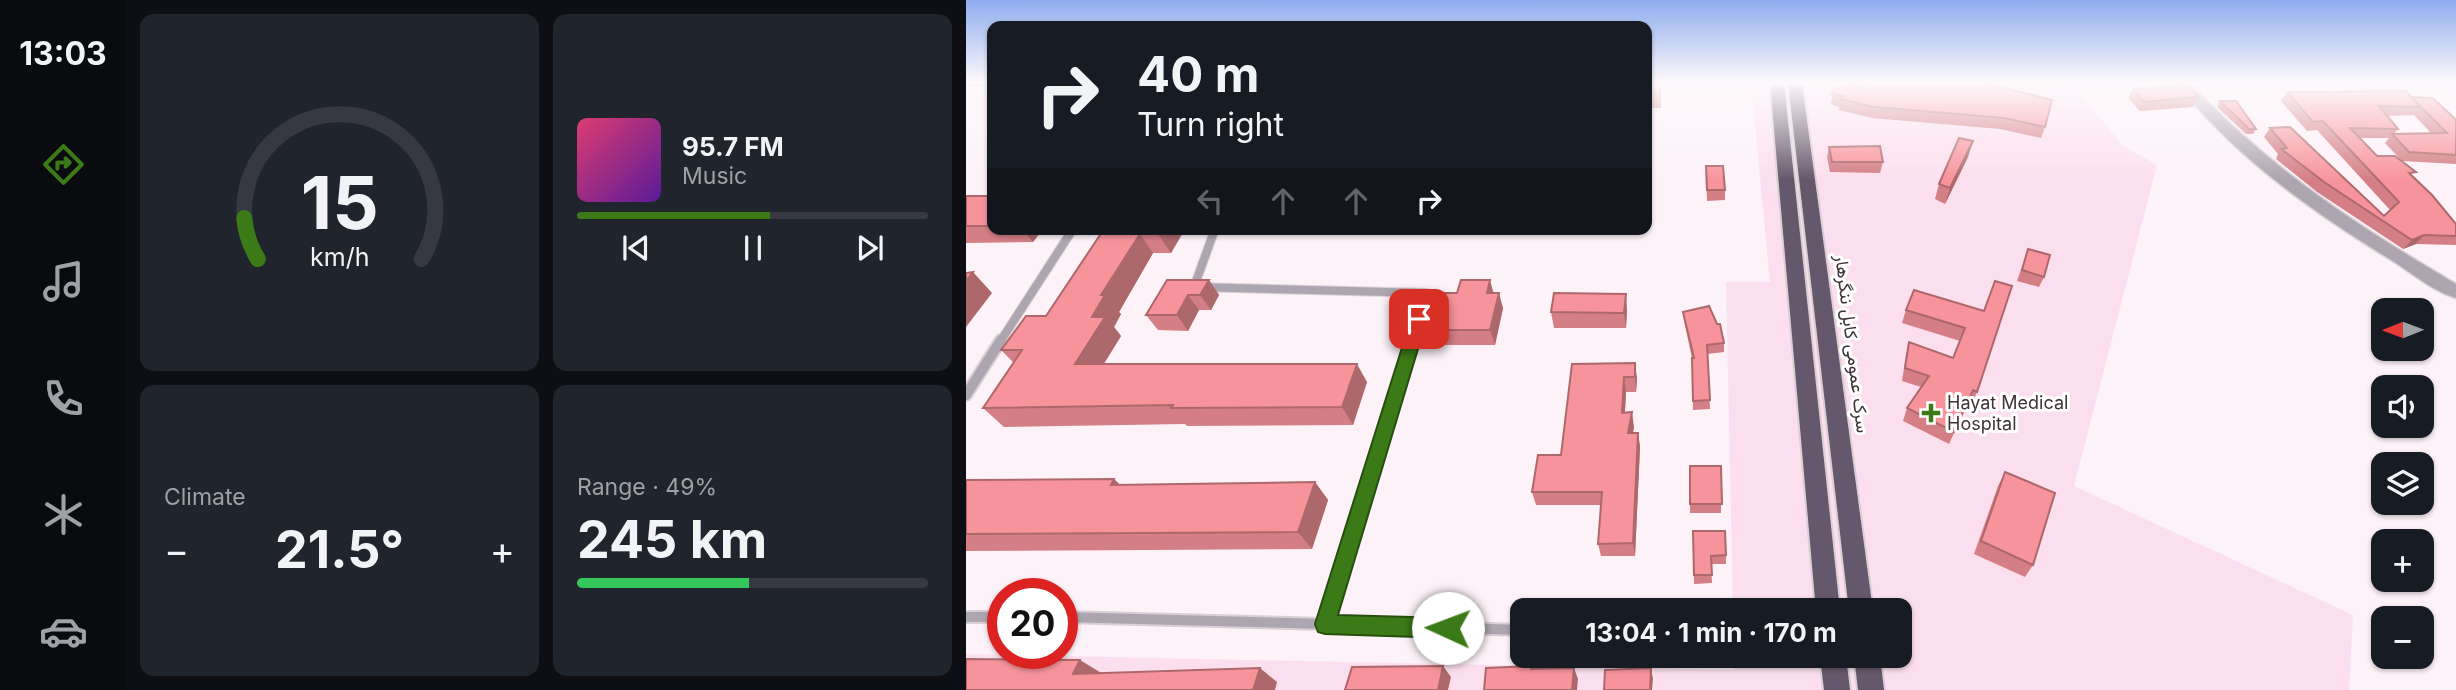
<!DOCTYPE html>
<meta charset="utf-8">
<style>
:root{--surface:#171b24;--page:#20242c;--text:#f1f3f6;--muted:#9ea1a6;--line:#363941;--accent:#3c7a17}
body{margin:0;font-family:Inter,Vazirmatn,sans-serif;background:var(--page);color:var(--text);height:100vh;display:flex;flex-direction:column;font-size:26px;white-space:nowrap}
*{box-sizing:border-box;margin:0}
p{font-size:23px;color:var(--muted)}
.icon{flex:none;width:38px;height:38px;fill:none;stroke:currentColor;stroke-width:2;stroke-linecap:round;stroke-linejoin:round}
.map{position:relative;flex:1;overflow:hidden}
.sheet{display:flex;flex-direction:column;gap:14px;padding:14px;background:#0d0f14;width:840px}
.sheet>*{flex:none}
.banner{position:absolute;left:21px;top:21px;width:665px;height:214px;border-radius:14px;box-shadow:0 2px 5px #0004;background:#171b24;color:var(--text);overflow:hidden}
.needle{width:46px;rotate:269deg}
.buttons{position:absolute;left:1405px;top:298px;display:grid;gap:14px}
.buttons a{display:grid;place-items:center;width:63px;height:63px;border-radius:14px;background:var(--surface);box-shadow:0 2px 5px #0004;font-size:35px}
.speed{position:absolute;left:21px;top:578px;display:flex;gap:14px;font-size:35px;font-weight:700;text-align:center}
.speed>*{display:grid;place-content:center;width:91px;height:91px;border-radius:50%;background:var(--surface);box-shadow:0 2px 5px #0004;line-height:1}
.speed .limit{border:10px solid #d22;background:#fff;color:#111}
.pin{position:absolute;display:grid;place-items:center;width:60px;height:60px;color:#fff;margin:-30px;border-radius:14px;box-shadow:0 4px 10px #0006}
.me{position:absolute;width:77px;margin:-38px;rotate:272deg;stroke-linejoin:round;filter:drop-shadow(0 0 5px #0008)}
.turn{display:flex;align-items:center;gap:24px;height:147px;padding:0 35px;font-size:32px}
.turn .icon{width:91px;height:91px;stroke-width:2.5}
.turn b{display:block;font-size:49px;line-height:60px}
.lanes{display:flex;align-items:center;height:66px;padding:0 35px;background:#0003;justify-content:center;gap:35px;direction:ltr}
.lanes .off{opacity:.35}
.big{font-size:52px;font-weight:700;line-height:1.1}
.sheet .card{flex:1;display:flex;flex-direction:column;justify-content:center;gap:10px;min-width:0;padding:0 24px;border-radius:14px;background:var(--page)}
.sheet .dial{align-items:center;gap:0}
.dial svg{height:182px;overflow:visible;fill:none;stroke:var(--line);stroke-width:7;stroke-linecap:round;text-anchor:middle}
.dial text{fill:var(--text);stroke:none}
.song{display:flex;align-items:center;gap:21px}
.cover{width:84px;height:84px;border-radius:10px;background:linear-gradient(135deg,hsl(340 70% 55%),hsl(270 70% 35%))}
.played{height:7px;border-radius:4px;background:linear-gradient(90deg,var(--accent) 55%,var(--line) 55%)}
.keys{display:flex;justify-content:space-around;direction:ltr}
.heat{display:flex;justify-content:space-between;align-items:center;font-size:38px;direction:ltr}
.charge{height:10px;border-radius:5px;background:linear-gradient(90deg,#34c759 49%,var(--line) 0)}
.sheet .tiles{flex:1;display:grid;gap:14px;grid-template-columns:repeat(2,1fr)}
.trip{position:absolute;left:544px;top:598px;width:402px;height:70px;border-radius:14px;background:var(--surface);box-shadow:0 2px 5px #0004;font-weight:700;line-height:70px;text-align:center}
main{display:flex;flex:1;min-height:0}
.tabs{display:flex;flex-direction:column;width:126px;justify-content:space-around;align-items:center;background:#090b0e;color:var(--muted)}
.tabs .icon{width:49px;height:49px}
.tabs .on{color:var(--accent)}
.tabs b{font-size:32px;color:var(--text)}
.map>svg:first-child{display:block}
</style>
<main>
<nav class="tabs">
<b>13:03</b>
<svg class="icon on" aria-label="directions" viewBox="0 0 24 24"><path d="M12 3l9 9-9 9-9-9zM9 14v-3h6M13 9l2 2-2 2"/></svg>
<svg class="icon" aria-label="music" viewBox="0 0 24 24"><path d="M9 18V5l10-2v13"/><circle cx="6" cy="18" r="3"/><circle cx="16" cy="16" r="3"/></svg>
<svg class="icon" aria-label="phone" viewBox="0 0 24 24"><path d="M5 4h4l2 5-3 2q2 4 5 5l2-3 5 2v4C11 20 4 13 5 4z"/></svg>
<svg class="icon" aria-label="climate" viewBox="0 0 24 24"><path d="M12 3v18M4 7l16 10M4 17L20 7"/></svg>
<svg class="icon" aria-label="car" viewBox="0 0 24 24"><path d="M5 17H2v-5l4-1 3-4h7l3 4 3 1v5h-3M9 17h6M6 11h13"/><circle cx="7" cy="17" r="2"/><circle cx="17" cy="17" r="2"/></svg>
</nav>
<section class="sheet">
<div class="tiles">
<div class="card dial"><svg viewBox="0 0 100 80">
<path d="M14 69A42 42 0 1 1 86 69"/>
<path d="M14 69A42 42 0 0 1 8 51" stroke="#3c7a17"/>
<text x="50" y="56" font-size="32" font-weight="700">15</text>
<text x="50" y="72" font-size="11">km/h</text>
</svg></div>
<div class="card">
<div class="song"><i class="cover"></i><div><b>95.7 FM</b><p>Music</p></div></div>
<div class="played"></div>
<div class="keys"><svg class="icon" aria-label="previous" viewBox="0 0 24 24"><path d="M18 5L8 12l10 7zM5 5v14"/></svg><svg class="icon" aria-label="pause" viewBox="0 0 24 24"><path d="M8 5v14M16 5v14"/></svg><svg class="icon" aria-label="next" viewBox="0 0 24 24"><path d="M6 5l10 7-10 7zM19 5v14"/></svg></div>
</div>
<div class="card"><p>Climate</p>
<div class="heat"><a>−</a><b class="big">21.5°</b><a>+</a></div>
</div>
<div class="card"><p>Range · 49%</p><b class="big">245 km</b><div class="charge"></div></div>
</div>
</section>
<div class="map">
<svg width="1490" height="690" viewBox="0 0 1490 690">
<rect width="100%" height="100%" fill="#fdf2f8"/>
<polygon fill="#fcdfee" points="785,83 1106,83 1156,145 1191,165 1108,486 1387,615 1383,690 0,690 0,654 768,670 769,656 934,656 934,611 767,611 760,282 804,282"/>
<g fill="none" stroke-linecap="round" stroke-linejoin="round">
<defs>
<g id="service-far1">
<polyline points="249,229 228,287 461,293 446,342"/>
<polyline points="34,342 107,229"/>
</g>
<g id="service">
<polyline points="0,395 35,340"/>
<polyline points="0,617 37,617"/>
<polyline points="96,617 359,624 447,340"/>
<polyline points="359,624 556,630"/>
</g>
<path id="minor" d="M1211,83H1224C1301,167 1393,227 1490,284V298C1469,292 1448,275 1430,263C1350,214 1269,158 1211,83Z"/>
<g id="trunk">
<polygon points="804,83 818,83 874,611 850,611"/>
<polygon points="822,83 836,83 907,611 883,611"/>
<polygon points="854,656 880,656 884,690 858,690"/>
<polygon points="888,656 914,656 918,690 892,690"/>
</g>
</defs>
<use href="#service-far1" stroke="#dacfd5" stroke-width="10"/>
<use href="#service" stroke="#dacfd5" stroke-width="14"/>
<use href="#minor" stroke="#dacfd5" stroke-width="3"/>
<use href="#trunk" stroke="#dacfd5" stroke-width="4"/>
<use href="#service-far1" stroke="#ada6b0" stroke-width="8"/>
<use href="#service" stroke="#ada6b0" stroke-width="10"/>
<use href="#minor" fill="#ada6b0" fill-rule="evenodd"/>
<use href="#trunk" fill="#66586c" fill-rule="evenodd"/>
</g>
<g fill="#d47f85" fill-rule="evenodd">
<rect x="0" y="83" width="26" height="3"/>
<rect x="681" y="83" width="14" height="25"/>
<polygon points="898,83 1024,83 1024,85 1079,127 1075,138 1034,129 906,118 873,110 873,107 865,104 866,94 897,87"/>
<polygon points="1167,89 1232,97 1227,107 1174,111 1162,98"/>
<path d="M1321,92L1445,97L1490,120V164L1436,161L1419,143L1423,138H1393L1411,156L1446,176L1490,224V245L1450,244L1437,249L1351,192L1310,159L1312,154L1298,137L1304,128L1418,216L1424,210L1351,130L1341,131L1315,101ZM1448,115L1465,133L1428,134L1432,129L1421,116Z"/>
<polygon points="1254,101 1290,129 1287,134 1280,134 1251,107"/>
<polygon points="863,147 917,162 914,173 864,172 861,157"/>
<polygon points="1002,157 979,204 969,199 973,184"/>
<polygon points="740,166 759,190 759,200 741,201"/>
<polygon points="0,196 26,196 26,229 77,229 67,242 0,243"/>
<polygon points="138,229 219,229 205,253 187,253 153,312 155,314 148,327 155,336 138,364 401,382 387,425 221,426 219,424 38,427 17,408 48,363 35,350 80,316"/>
<polygon points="1062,249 1078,277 1073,287 1051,281"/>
<polygon points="243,280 253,295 245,310 233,310 222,331 192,330 180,315"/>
<polygon points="528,293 537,308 529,345 464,345 458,330"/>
<polygon points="661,309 660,328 588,328 585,312"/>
<polygon points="940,310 1018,311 1011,392 1006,404 1002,403 983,444 937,421 941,408 955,387 936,381 940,355 943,342 987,358 994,341 936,323"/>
<polygon points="717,312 758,343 758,352 742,354 744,409 727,410 726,358 718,321"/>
<polygon points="606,364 671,378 670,392 660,392 659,412 668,427 667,433 672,433 674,447 669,556 635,556 632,544 635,505 570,505 566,492 595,455"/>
<polygon points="755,466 755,513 724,513 724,504"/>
<polygon points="1039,472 1067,565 1059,577 1008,554 1032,486"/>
<polygon points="0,480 154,485 349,482 362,500 346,549 0,551"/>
<polygon points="727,531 760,555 760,564 745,564 746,583 728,584"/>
</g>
<g fill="#ad686c">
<polygon points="1007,141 1002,157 979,204 984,188"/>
<polygon points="56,229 77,229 67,242"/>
<polygon points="194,229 219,229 205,253 192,234"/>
<polygon points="174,234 187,253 153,312 155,314 148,327 155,336 126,382 109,364 126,317 135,295"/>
<polygon points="1458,235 1450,244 1437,249 1446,240"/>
<polygon points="7,272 26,293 0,327 0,281"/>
<polygon points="243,280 253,295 245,310 234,295"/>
<polygon points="524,280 528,295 521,293"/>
<polygon points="533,293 537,308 529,345 524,330"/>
<polygon points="660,294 661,309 660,328 658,313"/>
<polygon points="222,295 233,310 222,331 211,315"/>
<polygon points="669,363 671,378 670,392 669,377"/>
<polygon points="391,364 401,382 387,425 376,407"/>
<polygon points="658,377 660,392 658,427 656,413"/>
<polygon points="666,412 668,427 664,447 662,433"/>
<polygon points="672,433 674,447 669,556 667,543"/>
<polygon points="148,479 167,497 145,485"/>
<polygon points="349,482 362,500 346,549 332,532"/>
<polygon points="114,660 137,674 107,674"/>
<polygon points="477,666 485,677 482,690 472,690"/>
<polygon points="294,668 311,682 309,690 287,690"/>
<polygon points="608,668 612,679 611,690 606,690"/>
<polygon points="685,668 687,679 686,690 684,690"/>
</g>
<g fill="#f7949b" stroke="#ad686c" stroke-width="2">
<rect x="681" y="83" width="13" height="10"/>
<polygon points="873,83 883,83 897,87 898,83 1020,83 1086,100 1079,127 1038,118 908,107 874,99 877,96 866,94"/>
<polygon points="1221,85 1232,97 1178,102 1167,89"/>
<polygon points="1440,91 1455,107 1413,106 1432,129 1384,128 1411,156 1429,156 1450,172 1443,173 1466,195 1490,224 1490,236 1458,235 1446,240 1358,182 1315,149 1321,148 1304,128 1324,127 1418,216 1433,202 1357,121 1347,122 1321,92"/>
<polygon points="1445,97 1467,98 1490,120 1490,155 1443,152 1426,134 1481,133"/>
<polygon points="1254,101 1270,101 1290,129 1283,129"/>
<polygon points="993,138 1007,141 984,188 973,184"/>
<polygon points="914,146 917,162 866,162 863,147"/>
<polygon points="740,166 757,166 759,190 741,190"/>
<rect x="0" y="196" width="26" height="30"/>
<polygon points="138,229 194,229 192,234 174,234 135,295 139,295 126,317 139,317 109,364 391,364 376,407 205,408 207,405 17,408 56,350 35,350 60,316 80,316"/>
<polygon points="1062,249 1084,255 1078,277 1056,270"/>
<polygon points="7,272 0,281 0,273"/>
<polygon points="201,280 243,280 234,295 222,295 211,315 180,315"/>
<polygon points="495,280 524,280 521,293 533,293 524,330 458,330 469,293 491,293"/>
<polygon points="1029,281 1046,286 1011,392 1007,390 988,432 941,408 963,376 939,368 943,342 987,358 999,328 940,310 948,290 1018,311"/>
<polygon points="588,293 660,294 658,313 585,312"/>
<polygon points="743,306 751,324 754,324 758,343 741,345 744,400 727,401 726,358 728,358 717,312"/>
<polygon points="669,363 669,377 658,377 656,413 666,412 662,433 672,433 667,543 632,544 636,492 566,492 572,455 595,455 606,364"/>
<polygon points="724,466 755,466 756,504 724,504"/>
<polygon points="1039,472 1089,493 1067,565 1015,541"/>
<polygon points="148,479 145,485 349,482 332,532 0,534 0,480"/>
<polygon points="727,531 759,531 760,555 745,556 746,575 728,575"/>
<polygon points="0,659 114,660 107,674 294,668 287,690 0,690"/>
<polygon points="477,666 472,690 379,690 386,667"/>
<polygon points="565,666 565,669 608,668 606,690 518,690 520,668"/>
<polygon points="685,668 684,690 638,690 639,670"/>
</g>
<linearGradient id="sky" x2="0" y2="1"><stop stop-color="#8eadee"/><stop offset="0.46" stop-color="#fef9fc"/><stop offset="1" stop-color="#fef9fc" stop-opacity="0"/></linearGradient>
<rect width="1490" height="180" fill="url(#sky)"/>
<polygon fill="#3c7a17" stroke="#274f0f" stroke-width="2" points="453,313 461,319 372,615 482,618 490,621 493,628 490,635 482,638 359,634 352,632 349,624 445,319"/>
<path fill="#3c7a17" stroke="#fff" stroke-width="2.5" d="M961.5 402.5h7v7h7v7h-7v7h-7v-7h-7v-7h7z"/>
<g text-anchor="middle" stroke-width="6" stroke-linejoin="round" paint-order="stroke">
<g font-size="18" fill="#3d3238" stroke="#fff">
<text transform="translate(886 344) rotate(83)" y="6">سرک عمومی کابل ننگرهار</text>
</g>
<g font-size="18" fill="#3d3238" stroke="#fff" text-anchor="start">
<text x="981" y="409">Hayat Medical<tspan x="981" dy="21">Hospital</tspan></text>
</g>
</g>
</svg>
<div class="buttons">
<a><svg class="needle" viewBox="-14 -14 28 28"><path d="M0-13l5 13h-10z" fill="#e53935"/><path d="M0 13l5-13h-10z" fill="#9ea1a6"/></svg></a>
<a><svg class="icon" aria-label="sound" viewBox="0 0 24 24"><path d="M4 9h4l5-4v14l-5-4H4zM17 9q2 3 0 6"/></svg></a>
<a><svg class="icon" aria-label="layers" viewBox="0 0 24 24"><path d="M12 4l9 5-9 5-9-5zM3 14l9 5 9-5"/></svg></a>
<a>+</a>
<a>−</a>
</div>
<div class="speed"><div class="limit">20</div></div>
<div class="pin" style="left:453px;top:319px;background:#d93025"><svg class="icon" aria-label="arrive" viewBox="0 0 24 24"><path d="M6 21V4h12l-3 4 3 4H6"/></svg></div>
<svg class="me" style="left:482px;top:628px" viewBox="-20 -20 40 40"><circle r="19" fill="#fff"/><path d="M0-13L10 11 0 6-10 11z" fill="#3c7a17"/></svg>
<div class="trip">13:04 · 1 min · 170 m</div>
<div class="banner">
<div class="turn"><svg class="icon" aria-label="right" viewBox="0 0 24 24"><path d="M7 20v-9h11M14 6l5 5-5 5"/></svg><div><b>40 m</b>Turn right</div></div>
<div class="lanes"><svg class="icon off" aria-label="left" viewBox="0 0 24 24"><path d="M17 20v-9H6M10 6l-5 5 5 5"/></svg><svg class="icon off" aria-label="ahead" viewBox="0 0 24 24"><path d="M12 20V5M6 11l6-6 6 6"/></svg><svg class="icon off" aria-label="ahead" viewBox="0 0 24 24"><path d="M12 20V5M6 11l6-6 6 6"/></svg><svg class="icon" aria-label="right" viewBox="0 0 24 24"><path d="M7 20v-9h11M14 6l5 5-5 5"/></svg></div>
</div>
</div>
</main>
